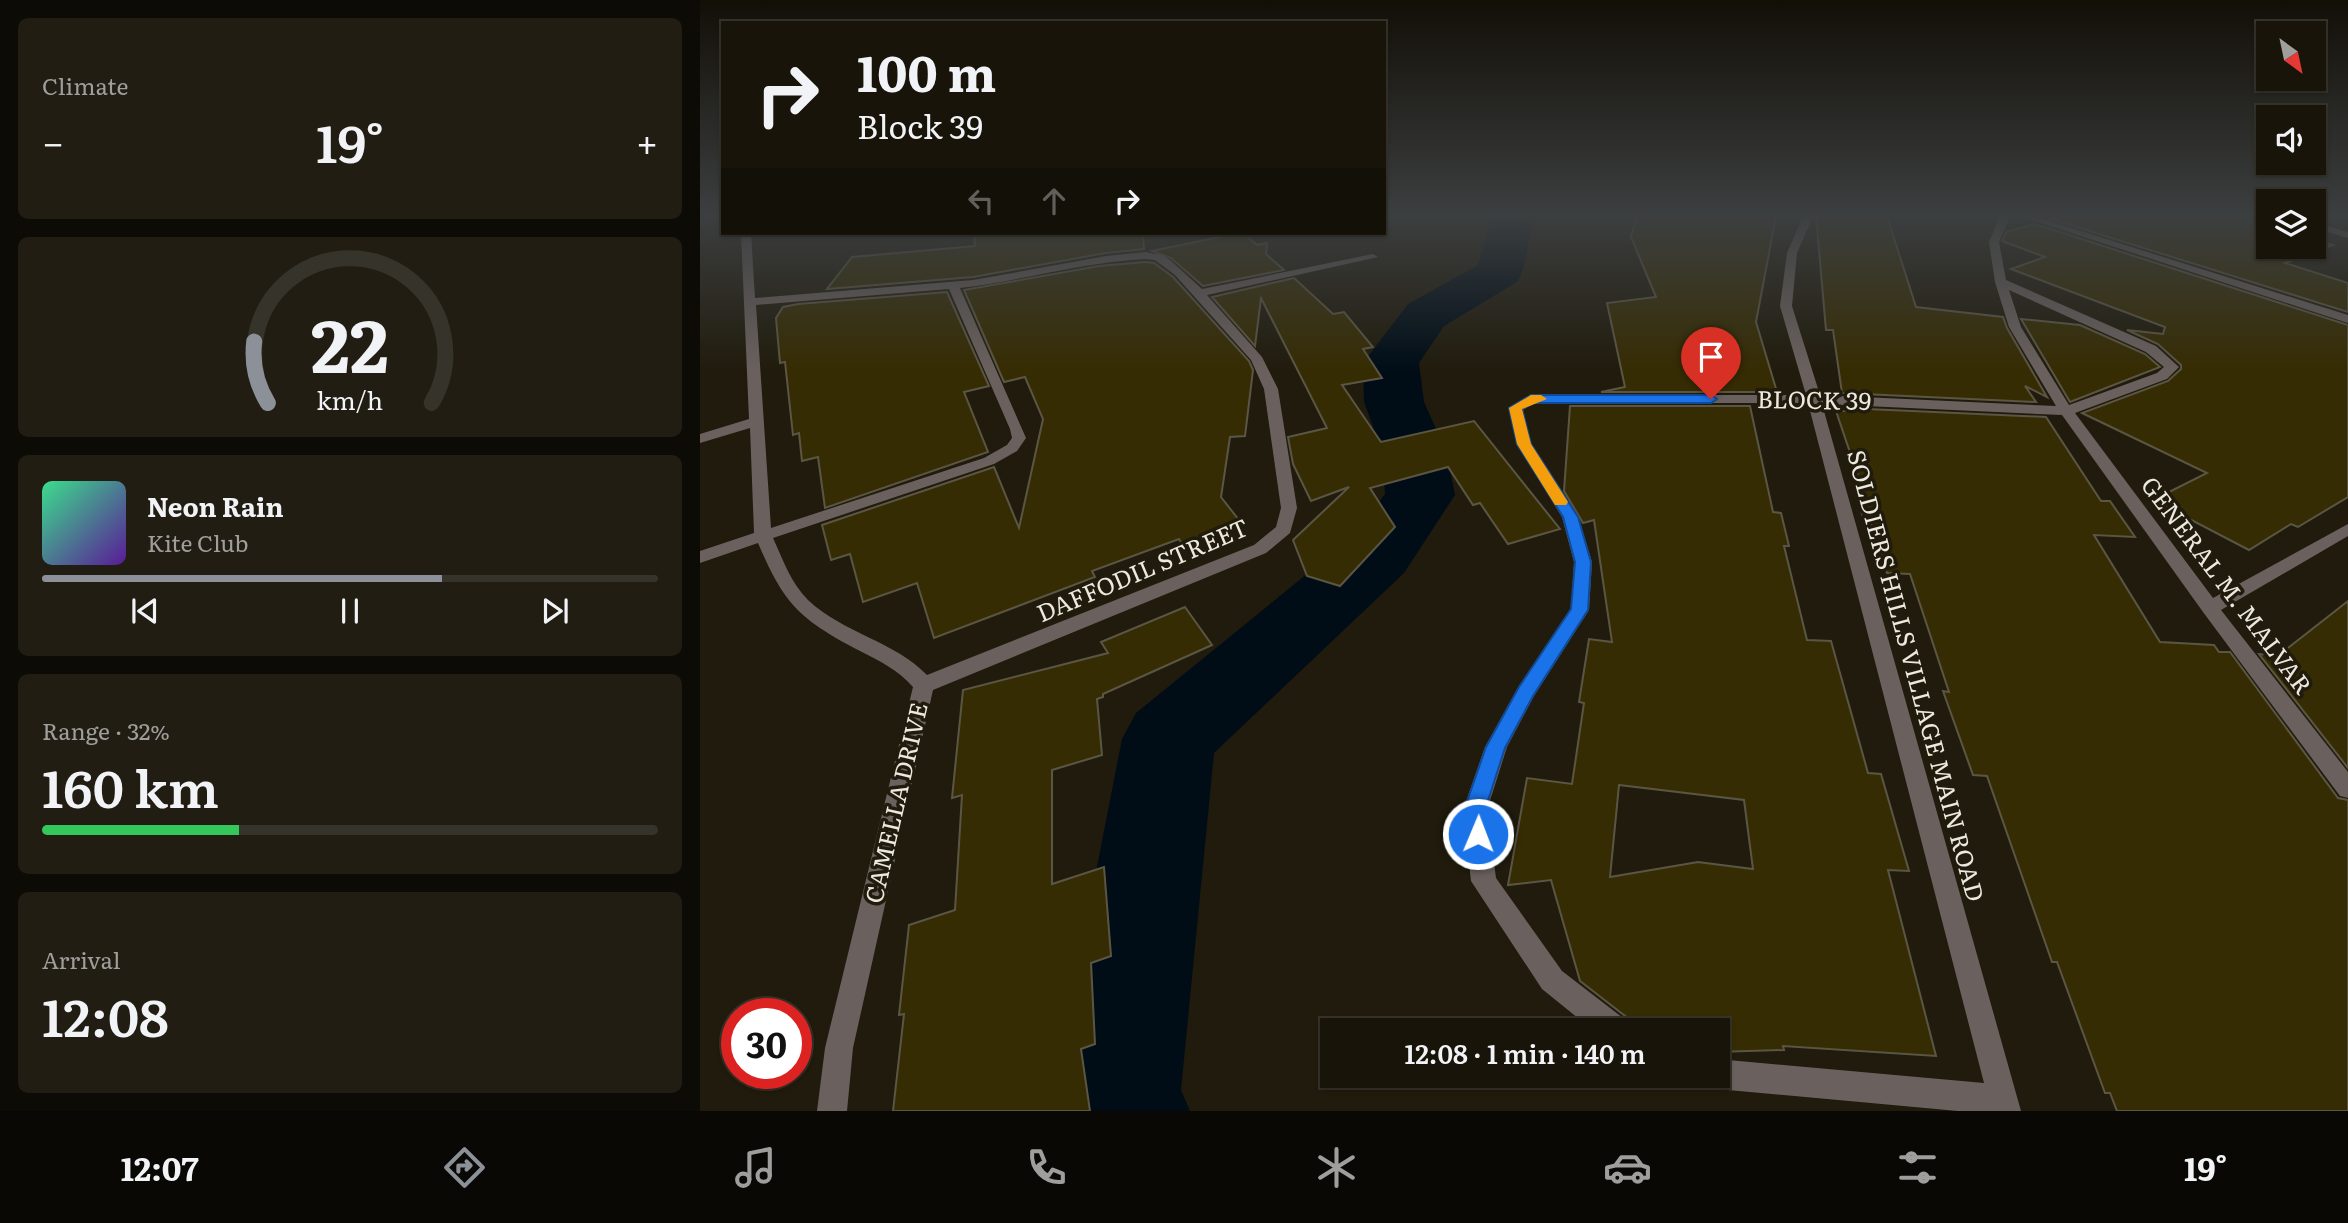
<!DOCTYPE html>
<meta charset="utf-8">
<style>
:root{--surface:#181409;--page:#211d12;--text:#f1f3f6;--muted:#9f9e9c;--line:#36332a;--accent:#8c9099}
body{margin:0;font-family:Literata,serif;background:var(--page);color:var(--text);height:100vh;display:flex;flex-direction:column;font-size:26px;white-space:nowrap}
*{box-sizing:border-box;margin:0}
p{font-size:23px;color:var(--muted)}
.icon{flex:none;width:38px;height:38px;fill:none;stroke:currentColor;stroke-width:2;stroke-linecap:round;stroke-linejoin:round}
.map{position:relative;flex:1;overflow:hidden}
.sheet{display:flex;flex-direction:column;gap:18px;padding:18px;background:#0d0b05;width:700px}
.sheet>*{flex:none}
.hud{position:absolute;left:21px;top:21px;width:665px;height:214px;border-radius:0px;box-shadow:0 2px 5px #0004,0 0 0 2px var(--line);background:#181409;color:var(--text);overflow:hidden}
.needle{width:46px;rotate:147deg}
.tools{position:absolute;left:1556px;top:21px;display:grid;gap:14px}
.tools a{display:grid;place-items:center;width:70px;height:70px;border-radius:0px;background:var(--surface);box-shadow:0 2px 5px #0004,0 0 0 2px var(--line);font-size:35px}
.speed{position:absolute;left:21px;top:998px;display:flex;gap:14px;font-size:35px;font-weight:700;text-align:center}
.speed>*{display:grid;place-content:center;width:91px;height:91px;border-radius:50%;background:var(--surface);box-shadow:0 2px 5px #0004,0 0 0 2px var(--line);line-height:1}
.speed .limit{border:10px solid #d22;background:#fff;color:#111}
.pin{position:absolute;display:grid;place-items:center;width:60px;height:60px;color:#fff;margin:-72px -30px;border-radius:50% 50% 50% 0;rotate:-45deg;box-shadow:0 0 7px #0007}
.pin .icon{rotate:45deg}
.me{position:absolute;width:77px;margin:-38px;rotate:1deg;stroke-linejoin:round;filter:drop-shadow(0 0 5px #0008)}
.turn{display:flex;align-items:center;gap:24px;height:147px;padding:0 21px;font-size:32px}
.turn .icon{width:91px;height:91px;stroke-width:2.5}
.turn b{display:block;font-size:49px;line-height:60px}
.lanes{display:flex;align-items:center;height:66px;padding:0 21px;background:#0003;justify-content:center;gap:35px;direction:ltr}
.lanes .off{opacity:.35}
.big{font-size:52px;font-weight:600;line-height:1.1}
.sheet .card{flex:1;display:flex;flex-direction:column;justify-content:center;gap:10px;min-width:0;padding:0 24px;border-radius:10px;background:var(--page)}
.sheet .dial{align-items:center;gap:0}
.dial svg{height:182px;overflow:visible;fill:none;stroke:var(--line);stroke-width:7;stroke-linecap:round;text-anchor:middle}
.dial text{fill:var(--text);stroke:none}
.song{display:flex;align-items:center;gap:21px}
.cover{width:84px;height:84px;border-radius:10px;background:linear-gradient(135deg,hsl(150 70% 55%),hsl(270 70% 35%))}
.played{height:7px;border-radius:4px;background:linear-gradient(90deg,var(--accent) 65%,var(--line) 65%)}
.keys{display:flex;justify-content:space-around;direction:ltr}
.heat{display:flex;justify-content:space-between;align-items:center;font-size:38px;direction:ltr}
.charge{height:10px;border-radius:5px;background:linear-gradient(90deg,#34c759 32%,var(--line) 0)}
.trip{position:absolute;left:620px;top:1018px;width:410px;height:70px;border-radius:0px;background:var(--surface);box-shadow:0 2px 5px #0004,0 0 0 2px var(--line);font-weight:600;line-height:70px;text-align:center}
.dock{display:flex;height:112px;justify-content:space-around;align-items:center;background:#0a0804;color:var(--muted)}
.dock .icon{width:49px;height:49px}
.dock .on{color:var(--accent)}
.dock b{font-size:32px;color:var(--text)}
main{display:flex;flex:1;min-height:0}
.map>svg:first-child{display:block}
</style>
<main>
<section class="sheet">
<div class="card"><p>Climate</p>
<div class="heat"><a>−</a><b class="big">19°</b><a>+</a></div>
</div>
<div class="card dial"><svg viewBox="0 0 100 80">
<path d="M14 69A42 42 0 1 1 86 69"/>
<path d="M14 69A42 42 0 0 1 8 42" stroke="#8c9099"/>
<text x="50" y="56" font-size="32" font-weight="700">22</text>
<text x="50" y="72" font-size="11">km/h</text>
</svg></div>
<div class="card">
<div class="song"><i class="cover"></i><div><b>Neon Rain</b><p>Kite Club</p></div></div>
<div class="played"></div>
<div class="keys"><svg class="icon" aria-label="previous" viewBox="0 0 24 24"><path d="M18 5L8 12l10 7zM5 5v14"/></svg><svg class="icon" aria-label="pause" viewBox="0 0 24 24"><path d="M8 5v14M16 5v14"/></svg><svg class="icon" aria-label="next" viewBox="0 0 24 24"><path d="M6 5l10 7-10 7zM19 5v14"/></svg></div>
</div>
<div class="card"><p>Range · 32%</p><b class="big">160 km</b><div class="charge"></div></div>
<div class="card"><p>Arrival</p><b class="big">12:08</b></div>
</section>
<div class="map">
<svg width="1648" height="1111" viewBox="0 0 1648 1111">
<rect width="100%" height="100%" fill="#201b0c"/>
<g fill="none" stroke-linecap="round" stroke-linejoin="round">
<path fill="#000d17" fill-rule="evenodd" d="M794,216H838C824,236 830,262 817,282L744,326L719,363L724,402L746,451L755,495L704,573L514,753L481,1090L490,1111H360L353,1092L422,739L436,713L650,539L685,494L682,451L664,402L663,363L708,304L778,265L790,222Z"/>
</g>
<g fill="#362c03" stroke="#5b5644" stroke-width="2" fill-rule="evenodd">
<polygon points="945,216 1076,216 1056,322 1077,392 901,392 925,387 907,303 956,297 931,237 936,218 945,218"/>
<polygon points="1116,216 1187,216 1216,307 1303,317 1307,328 1347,397 1325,386 1336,402 1142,393 1133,330 1126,330"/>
<polygon points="1363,216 1549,216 1550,220 1568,226 1568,247 1614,247 1614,239 1633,245 1585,263 1648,283 1648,312 1351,219"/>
<polygon points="1335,224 1648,325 1648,497 1598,527 1591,524 1549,550 1453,500 1507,473 1382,413 1468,381 1481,369 1481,365 1458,344 1427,330 1463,334 1465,327 1311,269 1345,257 1302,241 1306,232"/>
<polygon points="279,233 443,233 444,249 406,253 273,277 127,289 152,257 275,246 274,236 280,235"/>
<polygon points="528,233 543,233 557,245 567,243 566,254 584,270 503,286 471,258 452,251 529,235"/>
<polygon points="445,262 454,263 473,277 549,361 553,370 545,436 530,437 521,497 542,524 483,546 479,539 392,571 395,577 234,638 217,583 163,602 150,554 131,560 122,525 294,467 319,528 343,419 325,377 304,382 264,290 399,266"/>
<polygon points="594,278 633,314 644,312 673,347 663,349 682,378 642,385 681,442 774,421 860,529 808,544 780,503 773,505 748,467 670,488 695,527 640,586 607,576 593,540 649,487 611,501 593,464 588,437 627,428 561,298 555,346 512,297"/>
<polygon points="247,292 289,386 264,392 288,452 125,508 118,457 102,461 99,433 93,435 85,362 80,363 76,318 83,307 98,304"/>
<polygon points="1321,319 1380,325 1445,354 1460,367 1370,402"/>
<path d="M870,406H1050L1073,512L1081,513L1089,546H1084L1107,640L1131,641L1168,773L1181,774L1209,871L1188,870L1236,1056L1083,1046L1084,1050L1017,1052V1031H937L929,1019L880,981L851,880L808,885L827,778L872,784L884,703L879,702L889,639L912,642L894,520L883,523L864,491ZM919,785L1044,800L1053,869L998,862L910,877Z"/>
<polygon points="1145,408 1346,417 1401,501 1410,501 1435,537 1394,535 1460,642 1514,645 1519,652 1530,652 1638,798 1648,800 1648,1111 1417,1111 1410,1093 1405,1093 1357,962 1352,962 1287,776 1273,775 1243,691 1249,692 1210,574 1187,573 1171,524 1165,524 1155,491 1163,491 1136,411 1145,411"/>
<polygon points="1648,601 1648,768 1559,654 1579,655"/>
<polygon points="485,607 512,645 403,694 403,697 397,699 402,755 352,770 352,884 404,867 411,956 391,963 395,1044 381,1049 390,1111 193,1111 204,1014 199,1015 209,925 255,910 262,795 252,798 263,690 408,653 401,642"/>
</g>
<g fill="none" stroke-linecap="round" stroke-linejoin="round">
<g fill="#6a615e" fill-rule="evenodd">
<path d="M1103,216H1113L1097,253L1092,306L1120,395L1356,406L1309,327L1295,282L1289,242L1300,216H1310L1299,242L1306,280L1456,346L1479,367L1467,379L1375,413L1513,598L1648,524V536L1521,610L1648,772V798L1640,796L1503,612L1362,415L1122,404L1321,1111H1258L1017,1089L1007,1084L1003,1076H1017V1059L1284,1083L1108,403H834L823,410L831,444L878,517L892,562L889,610L834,696L807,747L787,810L796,878L862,971L927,1021L931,1031H894L842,989L771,881L763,810L785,747L819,687L871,610L874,562L862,517L817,444L809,408L831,395H1106L1080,306L1087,253ZM1309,290L1446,352L1464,367L1457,373L1369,405L1321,327Z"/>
<polygon points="1320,216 1333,216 1648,315 1648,323"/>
<polygon points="1614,222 1648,232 1648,238 1614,228"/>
<path d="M41,233H51L55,298L273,280L406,256L445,252L462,255L470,260L502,289L673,254L678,257L507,295L562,357L578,389L597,508L590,533L566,553L233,690L153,1048L147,1111H117L125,1048L213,687C198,670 180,661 160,651C100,619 85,606 58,543L0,563V551L54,533L50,428L0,443V434L49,419ZM445,259L455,260L475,275L551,360L564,389L581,508L576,527L554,545L227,675C194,641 143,633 108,600C91,583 83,560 73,538L294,464L317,451L326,438L260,288C322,281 382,262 445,259ZM249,289L310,429L312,438L307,445L284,458L71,528L56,305Z"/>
</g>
</g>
<linearGradient id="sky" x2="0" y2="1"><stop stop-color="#120f07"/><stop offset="0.58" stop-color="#3c3f40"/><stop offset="1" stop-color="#3c3f40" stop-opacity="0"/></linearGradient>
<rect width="1648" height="371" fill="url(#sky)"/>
<polygon fill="#1a73e8" stroke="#114b97" stroke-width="2" points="831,395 1011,395 1017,399 1011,403 834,403 822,409 831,444 878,517 891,562 888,610 833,696 805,748 785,810 789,834 785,841 778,843 770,841 764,810 786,747 819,687 871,609 875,562 863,517 817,444 809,408"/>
<polygon fill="#f59e0b" points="831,395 841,395 847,399 822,409 831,444 868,502 866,505 855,505 817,444 809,408"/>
<g text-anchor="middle" stroke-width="7" stroke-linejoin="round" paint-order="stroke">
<g font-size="24" fill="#ece9df" stroke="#201b0c">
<text transform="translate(1114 401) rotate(1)" y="8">BLOCK 39</text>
<text transform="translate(443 571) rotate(-23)" y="8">DAFFODIL STREET</text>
<text transform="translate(1526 586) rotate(53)" y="8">GENERAL M. MALVAR</text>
<text transform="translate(1215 676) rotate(75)" y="8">SOLDIERS HILLS VILLAGE MAIN ROAD</text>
<text transform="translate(197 803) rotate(-77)" y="8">CAMELLA DRIVE</text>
</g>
</g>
</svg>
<div class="tools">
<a><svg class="needle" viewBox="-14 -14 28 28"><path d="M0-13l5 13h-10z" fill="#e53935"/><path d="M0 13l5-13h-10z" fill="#9f9e9c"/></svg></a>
<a><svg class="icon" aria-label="sound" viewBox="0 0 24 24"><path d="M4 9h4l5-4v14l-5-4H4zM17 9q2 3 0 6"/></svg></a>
<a><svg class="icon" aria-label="layers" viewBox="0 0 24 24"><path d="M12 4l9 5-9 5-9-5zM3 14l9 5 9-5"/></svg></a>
</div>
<div class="speed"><div class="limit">30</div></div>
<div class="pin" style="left:1011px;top:399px;background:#d93025"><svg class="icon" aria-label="arrive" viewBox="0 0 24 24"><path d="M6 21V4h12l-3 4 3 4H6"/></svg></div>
<svg class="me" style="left:778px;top:834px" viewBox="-20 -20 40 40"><circle r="17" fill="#1a73e8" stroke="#fff" stroke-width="3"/><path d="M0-11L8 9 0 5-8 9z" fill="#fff"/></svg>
<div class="trip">12:08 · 1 min · 140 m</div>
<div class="hud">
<div class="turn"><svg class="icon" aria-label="right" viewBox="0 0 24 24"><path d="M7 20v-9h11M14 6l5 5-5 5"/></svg><div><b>100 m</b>Block 39</div></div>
<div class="lanes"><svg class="icon off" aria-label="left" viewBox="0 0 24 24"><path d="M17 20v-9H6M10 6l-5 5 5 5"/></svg><svg class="icon off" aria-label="ahead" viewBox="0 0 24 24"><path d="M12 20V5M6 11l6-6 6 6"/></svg><svg class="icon" aria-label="right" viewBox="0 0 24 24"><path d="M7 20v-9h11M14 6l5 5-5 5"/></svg></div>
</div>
</div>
</main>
<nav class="dock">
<b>12:07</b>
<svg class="icon on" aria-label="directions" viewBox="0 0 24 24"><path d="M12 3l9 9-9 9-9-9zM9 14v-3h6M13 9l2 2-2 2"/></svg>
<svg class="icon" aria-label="music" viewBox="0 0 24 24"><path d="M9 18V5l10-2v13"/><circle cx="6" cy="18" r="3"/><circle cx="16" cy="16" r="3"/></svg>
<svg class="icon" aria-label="phone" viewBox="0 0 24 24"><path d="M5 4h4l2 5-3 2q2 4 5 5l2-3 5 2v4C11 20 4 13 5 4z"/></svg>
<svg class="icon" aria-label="climate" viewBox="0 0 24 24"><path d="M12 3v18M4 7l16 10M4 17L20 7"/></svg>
<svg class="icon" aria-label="car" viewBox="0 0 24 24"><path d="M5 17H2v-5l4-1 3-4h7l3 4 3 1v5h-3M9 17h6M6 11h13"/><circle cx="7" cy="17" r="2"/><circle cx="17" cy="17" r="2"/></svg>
<svg class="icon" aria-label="filters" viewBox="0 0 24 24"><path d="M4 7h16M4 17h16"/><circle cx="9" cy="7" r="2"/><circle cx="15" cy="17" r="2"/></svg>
<b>19°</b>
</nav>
